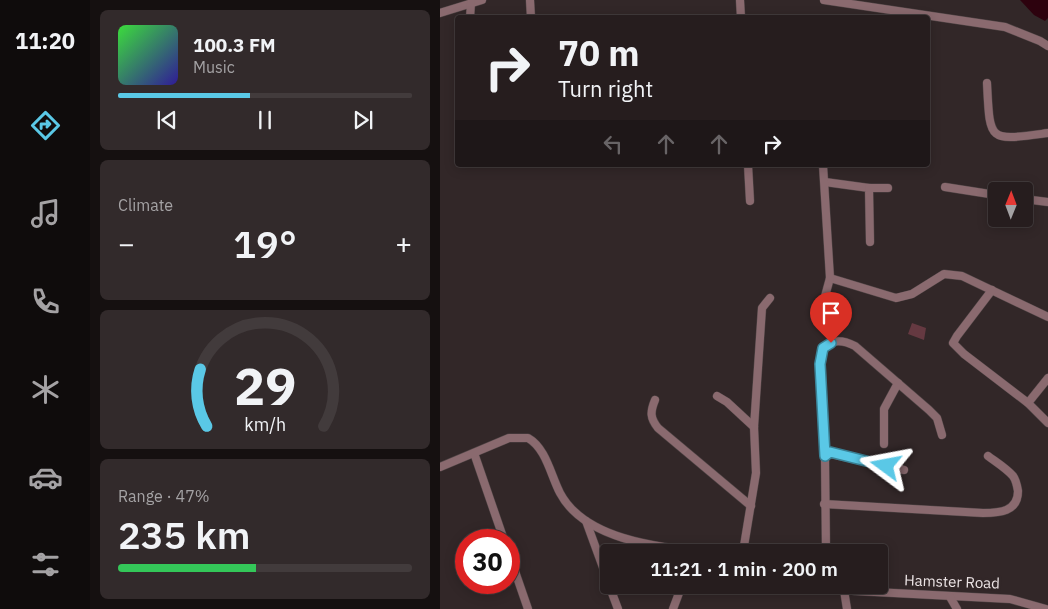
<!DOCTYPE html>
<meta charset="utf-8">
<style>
:root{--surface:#261d1e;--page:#322a2b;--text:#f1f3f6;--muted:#a4a2a4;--line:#423b3c;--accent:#5ac8e6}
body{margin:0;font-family:"IBM Plex Sans",sans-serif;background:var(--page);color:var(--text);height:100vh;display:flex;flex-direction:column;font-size:19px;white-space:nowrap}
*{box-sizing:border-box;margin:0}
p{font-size:16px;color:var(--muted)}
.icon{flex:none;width:28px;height:28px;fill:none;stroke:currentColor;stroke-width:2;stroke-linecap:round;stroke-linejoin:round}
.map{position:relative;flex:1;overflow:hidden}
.sheet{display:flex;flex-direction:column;gap:10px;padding:10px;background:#151010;width:350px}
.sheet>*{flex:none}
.top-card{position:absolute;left:15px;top:15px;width:475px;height:152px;border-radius:5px;box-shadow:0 2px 12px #0003,0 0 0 1px var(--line);background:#261d1e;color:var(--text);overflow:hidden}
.needle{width:32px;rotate:1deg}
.tools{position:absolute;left:548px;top:182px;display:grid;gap:10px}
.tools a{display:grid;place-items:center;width:45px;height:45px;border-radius:5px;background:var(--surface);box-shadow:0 2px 12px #0003,0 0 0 1px var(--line);font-size:25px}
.speed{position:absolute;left:15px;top:529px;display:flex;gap:10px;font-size:25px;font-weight:700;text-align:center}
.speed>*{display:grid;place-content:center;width:65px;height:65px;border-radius:50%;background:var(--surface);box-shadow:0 2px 12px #0003,0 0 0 1px var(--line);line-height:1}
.speed .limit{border:8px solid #d22;background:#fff;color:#111}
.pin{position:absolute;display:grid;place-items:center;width:42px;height:42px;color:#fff;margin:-51px -21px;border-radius:50% 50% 50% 0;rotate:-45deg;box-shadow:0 0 5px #0007}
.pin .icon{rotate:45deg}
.me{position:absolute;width:55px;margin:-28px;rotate:283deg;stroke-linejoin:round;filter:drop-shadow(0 0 4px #0008)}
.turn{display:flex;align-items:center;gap:18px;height:105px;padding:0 20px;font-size:22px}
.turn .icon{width:65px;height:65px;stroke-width:2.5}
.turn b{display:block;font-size:35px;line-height:42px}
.lanes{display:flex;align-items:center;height:48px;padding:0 20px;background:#0003;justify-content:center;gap:25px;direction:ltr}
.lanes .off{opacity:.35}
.big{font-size:38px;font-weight:600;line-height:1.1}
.sheet .card{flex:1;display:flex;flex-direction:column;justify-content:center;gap:8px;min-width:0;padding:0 18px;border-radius:8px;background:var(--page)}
.sheet .dial{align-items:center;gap:0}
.dial svg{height:130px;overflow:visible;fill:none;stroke:var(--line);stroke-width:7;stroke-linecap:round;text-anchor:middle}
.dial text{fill:var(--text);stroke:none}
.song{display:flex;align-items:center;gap:15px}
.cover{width:60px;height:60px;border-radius:8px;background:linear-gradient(135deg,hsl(120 70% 55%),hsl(250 70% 35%))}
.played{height:5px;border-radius:2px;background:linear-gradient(90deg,var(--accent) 45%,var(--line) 45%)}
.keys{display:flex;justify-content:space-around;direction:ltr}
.heat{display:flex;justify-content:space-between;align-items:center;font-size:28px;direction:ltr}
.charge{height:8px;border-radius:4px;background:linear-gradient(90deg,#34c759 47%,var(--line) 0)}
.trip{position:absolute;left:160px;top:544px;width:288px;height:50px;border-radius:5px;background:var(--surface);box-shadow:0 2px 12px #0003,0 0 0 1px var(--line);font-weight:600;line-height:50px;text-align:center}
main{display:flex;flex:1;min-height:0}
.tab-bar{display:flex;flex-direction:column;width:90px;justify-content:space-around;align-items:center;background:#0f0c0c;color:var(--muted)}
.tab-bar .icon{width:35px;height:35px}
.tab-bar .on{color:var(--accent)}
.tab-bar b{font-size:22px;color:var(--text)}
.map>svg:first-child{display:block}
</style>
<main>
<nav class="tab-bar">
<b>11:20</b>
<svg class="icon on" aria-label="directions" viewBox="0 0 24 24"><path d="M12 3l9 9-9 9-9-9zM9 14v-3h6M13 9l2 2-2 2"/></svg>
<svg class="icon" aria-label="music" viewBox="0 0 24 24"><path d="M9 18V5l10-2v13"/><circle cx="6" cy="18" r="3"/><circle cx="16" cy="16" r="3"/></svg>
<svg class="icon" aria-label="phone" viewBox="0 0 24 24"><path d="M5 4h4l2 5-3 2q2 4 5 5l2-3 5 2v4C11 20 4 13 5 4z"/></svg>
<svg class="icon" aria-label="climate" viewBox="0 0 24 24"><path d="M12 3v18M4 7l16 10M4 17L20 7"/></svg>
<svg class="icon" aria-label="car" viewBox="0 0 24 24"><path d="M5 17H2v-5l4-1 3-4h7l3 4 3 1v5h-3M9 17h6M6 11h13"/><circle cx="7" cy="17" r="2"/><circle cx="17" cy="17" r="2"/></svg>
<svg class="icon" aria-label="filters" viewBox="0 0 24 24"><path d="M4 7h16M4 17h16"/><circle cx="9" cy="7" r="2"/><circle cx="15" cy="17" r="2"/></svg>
</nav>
<section class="sheet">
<div class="card">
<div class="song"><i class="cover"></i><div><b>100.3 FM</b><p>Music</p></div></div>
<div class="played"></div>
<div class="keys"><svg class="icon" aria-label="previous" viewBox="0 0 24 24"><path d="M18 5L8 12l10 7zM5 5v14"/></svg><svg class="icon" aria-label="pause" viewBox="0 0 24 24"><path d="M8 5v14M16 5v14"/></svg><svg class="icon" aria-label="next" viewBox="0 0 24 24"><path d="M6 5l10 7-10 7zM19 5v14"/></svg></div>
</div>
<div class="card"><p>Climate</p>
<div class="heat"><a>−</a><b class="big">19°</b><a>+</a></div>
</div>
<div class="card dial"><svg viewBox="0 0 100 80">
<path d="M14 69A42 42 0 1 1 86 69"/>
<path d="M14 69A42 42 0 0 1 10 34" stroke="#5ac8e6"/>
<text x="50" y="56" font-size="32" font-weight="700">29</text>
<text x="50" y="72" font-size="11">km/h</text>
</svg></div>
<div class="card"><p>Range · 47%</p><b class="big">235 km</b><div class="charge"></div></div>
</section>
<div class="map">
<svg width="608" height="609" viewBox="0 0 608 609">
<rect width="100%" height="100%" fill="#322728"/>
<polygon fill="#653941" points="472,323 486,328 484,340 468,334"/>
<polygon fill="#2d020e" points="580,0 608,0 608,18 605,21 594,15"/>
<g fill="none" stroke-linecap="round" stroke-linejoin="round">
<defs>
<g id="minor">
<polyline points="90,0 91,18"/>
<polyline points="300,0 301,18"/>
<polyline points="384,0 565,27 600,41 608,46"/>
<polyline points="0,13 42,0"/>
<polyline points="30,18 31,3"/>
<path d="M547,83C550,143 548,141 608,133"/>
<polyline points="308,165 310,201"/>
<polyline points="385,182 429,188 430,242"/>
<polyline points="505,187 556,195"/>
<polyline points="429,188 448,188"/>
<polyline points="584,199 608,202"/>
<polyline points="390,278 456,298 472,294 504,274 522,276 608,317"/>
<polyline points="552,290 517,336 513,343 524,354 588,403 608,423"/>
<polyline points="378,322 390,278 383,165"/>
<polyline points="277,396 287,402 314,427"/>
<path d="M215,400C210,412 210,418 218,428L311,506"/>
<polyline points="588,403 608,378"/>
<polyline points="444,444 444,409 458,383"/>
<polyline points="34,453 64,540"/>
<path d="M385,456L381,356C387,338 401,339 415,346L489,410L497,418L502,435"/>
<path d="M0,467L69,438H88C106,448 111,476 120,493C145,540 218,547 265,552"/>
<path d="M384,504L543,513C559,513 578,512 578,491C577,485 576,480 573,476C566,468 556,462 548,456"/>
<polyline points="146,521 169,584"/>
<polyline points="303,552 316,473 314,427 322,308 330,298"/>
<polyline points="386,552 385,456 387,453 464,470"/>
<polyline points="69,554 88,609"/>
<polyline points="169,585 178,609"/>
<polyline points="387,585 415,591 570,599 606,609"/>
<polyline points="404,590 407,609"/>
<polyline points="510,597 517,609"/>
<polyline points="233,609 242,585"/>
</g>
</defs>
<use href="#minor" stroke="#504546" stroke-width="9"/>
<use href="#minor" stroke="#8a6a6f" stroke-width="8"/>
</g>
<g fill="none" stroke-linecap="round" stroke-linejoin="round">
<defs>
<polyline id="route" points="391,343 383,348 380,364 385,456 390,452 446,466"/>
</defs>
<use href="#route" stroke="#3a8296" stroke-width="12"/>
<use href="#route" stroke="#5ac8e6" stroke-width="9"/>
</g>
<g text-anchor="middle" stroke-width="5" stroke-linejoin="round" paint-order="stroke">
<g font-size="15" fill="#ece4e5" stroke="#322728">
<text transform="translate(512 582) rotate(2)" y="5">Hamster Road</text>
</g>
</g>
</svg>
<div class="tools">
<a><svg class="needle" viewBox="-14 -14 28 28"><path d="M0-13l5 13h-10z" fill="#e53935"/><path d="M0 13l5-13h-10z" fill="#a4a2a4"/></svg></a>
</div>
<div class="speed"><div class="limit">30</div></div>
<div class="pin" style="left:391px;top:343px;background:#d93025"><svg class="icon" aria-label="arrive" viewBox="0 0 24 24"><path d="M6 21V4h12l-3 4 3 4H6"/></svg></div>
<svg class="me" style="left:446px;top:466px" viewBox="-20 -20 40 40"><path d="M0-17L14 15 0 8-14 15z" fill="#5ac8e6" stroke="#fff" stroke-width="4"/></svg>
<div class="trip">11:21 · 1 min · 200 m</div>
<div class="top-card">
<div class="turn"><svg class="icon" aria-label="right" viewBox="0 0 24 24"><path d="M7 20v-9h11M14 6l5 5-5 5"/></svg><div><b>70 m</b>Turn right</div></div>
<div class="lanes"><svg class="icon off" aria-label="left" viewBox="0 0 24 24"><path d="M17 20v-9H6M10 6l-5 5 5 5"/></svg><svg class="icon off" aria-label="ahead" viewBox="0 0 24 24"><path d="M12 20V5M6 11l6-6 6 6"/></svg><svg class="icon off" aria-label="ahead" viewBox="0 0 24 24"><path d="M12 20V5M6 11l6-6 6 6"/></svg><svg class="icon" aria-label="right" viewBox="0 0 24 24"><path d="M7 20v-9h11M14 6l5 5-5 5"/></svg></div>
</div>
</div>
</main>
